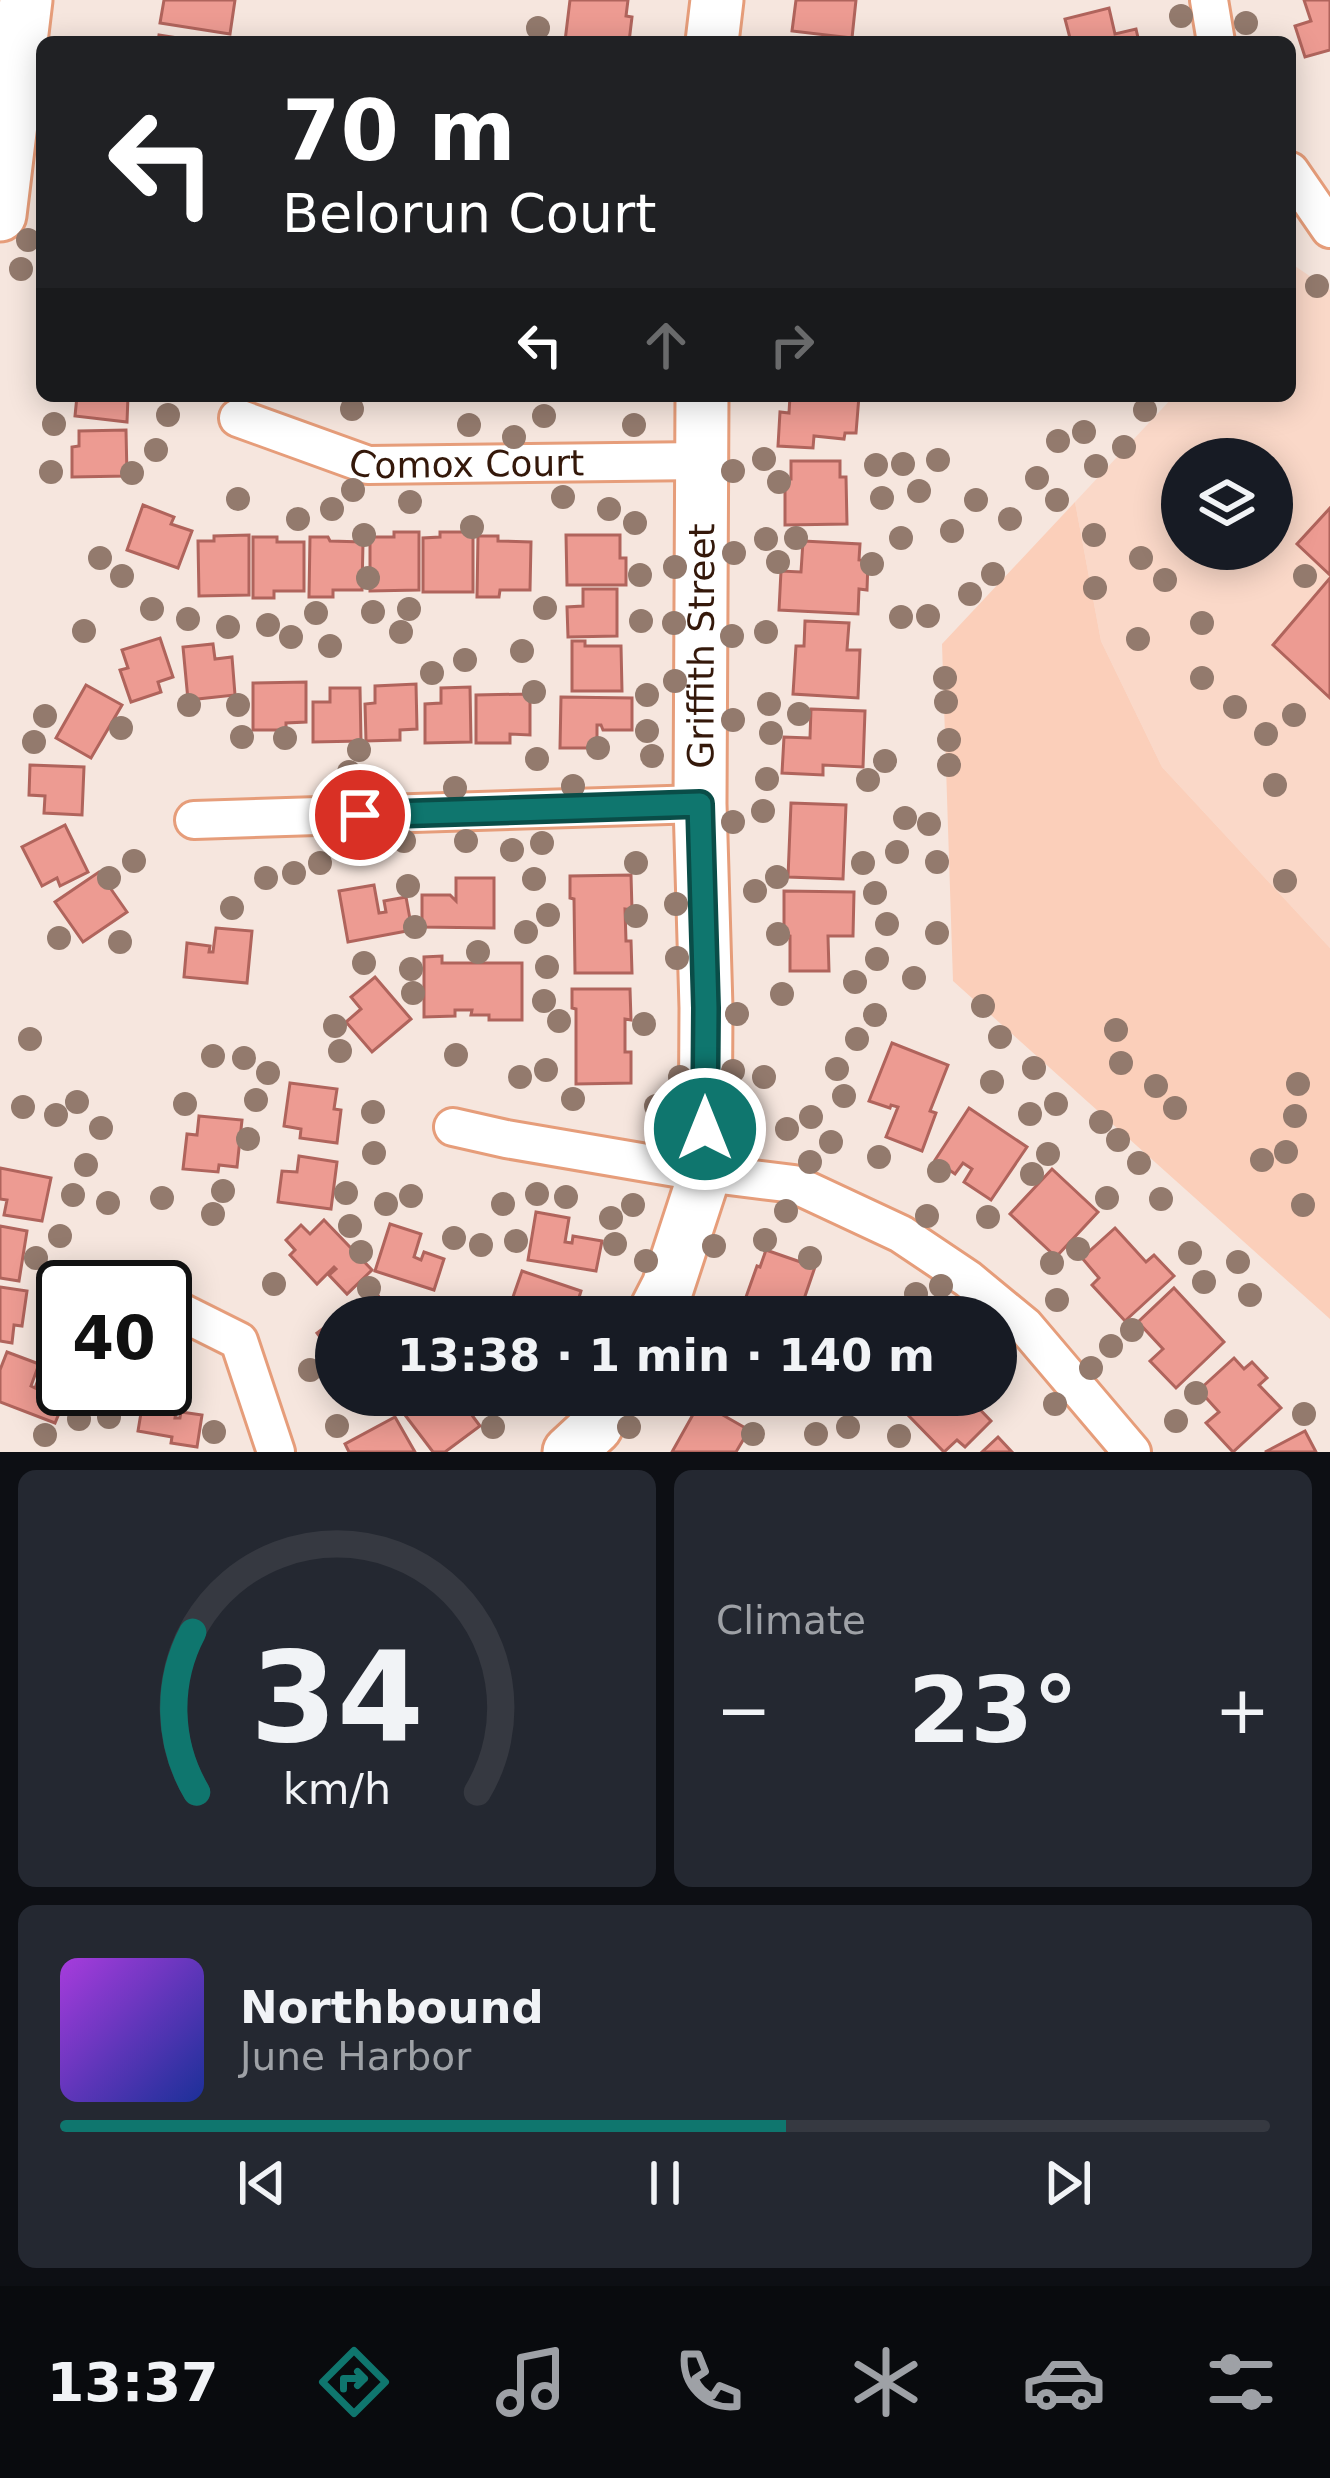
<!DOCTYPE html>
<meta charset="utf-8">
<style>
:root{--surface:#171b24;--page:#242831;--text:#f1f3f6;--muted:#9ea1a6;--line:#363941;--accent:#0f766e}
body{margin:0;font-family:"DejaVu Sans",sans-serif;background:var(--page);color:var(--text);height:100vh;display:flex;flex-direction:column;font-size:45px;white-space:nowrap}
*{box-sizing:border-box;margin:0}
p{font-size:39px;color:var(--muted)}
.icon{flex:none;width:66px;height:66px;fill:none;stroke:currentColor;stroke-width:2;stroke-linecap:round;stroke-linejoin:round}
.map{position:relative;height:1452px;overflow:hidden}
.side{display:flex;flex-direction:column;gap:18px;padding:18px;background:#0d0f14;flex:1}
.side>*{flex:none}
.banner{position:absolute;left:36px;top:36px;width:1260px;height:366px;border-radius:18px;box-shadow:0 6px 30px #0003;background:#202124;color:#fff;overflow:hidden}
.buttons{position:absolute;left:1161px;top:438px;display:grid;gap:24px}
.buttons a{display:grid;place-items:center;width:132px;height:132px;border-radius:50%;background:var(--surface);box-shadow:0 6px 30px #0003;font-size:60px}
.speed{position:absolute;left:36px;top:1260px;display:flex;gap:24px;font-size:60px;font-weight:700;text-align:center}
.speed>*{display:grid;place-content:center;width:156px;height:156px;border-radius:50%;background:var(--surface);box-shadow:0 6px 30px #0003;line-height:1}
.speed .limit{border:6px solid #111;border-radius:18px;background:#fff;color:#111}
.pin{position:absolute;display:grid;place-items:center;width:102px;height:102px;color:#fff;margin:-51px;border:6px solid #fff;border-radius:50%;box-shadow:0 3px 12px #0007}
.me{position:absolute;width:132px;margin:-66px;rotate:0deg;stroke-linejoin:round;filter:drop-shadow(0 0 9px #0008)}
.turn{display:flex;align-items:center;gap:42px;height:252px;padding:0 48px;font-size:54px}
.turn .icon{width:156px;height:156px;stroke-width:2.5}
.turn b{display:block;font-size:84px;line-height:102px}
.lanes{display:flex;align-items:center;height:114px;padding:0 48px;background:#0003;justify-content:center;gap:60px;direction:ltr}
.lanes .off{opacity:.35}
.big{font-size:90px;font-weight:800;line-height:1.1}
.side .card{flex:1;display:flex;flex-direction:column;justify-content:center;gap:18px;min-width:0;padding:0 42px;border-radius:18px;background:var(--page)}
.side .dial{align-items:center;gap:0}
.dial svg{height:312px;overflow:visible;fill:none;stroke:var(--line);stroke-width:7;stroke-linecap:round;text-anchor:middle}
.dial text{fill:var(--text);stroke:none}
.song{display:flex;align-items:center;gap:36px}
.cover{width:144px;height:144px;border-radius:18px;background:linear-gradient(135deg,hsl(280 70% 55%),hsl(230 70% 35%))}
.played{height:12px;border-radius:6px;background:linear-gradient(90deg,var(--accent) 60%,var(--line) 60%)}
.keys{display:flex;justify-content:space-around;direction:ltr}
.heat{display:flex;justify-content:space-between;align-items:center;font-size:66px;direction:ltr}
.side .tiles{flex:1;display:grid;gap:18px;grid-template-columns:1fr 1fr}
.card:last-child{grid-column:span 2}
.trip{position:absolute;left:315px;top:1296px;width:702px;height:120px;border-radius:60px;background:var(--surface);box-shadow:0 6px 30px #0003;font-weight:800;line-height:120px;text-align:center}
.menu{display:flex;height:192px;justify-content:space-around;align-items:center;background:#090b0e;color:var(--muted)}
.menu .icon{width:84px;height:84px}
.menu .active{color:var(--accent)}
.menu b{font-size:54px;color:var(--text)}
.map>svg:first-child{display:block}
</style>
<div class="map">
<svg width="1330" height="1452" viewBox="0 0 1330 1452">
<rect width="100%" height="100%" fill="#f6e6de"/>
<path fill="#fad8c8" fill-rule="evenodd" d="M1295,266L1330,290V948L1162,767L1101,641L1075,502L1174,396H1290V272ZM1182,459H1272V549H1182Z"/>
<polygon fill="#fbcfba" points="1075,502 1101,641 1162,767 1330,948 1330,1319 953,981 942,644"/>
<g fill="#ed9b92" stroke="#b0645c" stroke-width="3">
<polygon points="164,0 235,0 230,34 160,23"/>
<polygon points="570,0 628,0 626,16 632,17 629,42 565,41"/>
<polygon points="796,0 856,0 852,38 792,31"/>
<polygon points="1304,0 1330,0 1330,50 1305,57 1295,26 1311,21"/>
<polygon points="1109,8 1115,34 1136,29 1139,42 1071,42 1065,19"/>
<polygon points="159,35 197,41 197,42 158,42"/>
<polygon points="77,396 128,396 127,422 75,416"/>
<polygon points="790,396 859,396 856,433 845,433 844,439 814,436 813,448 778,446 780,412 789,413"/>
<polygon points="126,430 127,476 72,477 72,447 79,446 79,431"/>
<polygon points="791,461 840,461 840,477 846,477 847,524 785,525 785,479 791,479"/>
<polygon points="143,505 174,517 171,524 192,531 178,568 127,550"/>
<polygon points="1330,508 1330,575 1297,544"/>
<polygon points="394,532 419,532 419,590 370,591 370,537 394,537"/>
<polygon points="440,532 473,532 473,592 423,592 423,538 440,537"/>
<polygon points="249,535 249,595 199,596 198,541 214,541 214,536"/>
<polygon points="566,535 620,535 620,558 626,558 626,585 567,585"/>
<polygon points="478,536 498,536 498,541 531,542 530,590 500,590 499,597 477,597"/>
<polygon points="253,537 277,537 277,542 304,542 304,591 274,591 274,598 253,598"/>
<polygon points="310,537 328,537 330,541 363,542 362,590 333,590 333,597 309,597"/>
<polygon points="803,541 860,544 859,560 868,561 867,590 859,589 858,614 779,610 781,571 801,572"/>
<polygon points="1330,578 1330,698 1273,645"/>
<polygon points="583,589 617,589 617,636 568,637 567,607 583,606"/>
<polygon points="805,621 849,623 847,650 860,650 858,698 793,694 796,646 804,646"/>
<polygon points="160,638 173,677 158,682 161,692 131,702 120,670 128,668 122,650"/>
<polygon points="572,641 585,641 585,646 621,646 622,691 572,691"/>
<polygon points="213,644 215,659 232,657 235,695 188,700 183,647"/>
<polygon points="306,682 306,722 286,723 286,730 253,730 253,683"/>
<polygon points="416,684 417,729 400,730 400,740 366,741 365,704 375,703 375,686"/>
<polygon points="86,685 122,705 91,758 56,738"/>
<polygon points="470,687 471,742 425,743 425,704 441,703 441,688"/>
<polygon points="330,688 360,688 361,741 313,742 313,702 330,702"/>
<polygon points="530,694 530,735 510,734 510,743 476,743 476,695"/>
<polygon points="561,697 632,698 632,730 603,730 601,725 597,725 597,748 560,748"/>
<polygon points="811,709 865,711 863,767 823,765 823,775 782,773 784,737 810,738"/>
<polygon points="30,765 84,767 82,815 44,813 45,796 29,795"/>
<polygon points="791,803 846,805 843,879 788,877"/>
<polygon points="65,825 88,872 60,886 57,878 42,886 22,847"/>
<polygon points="99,872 127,912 83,942 55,902"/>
<polygon points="631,875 632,910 625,909 626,941 631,941 632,973 575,973 574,899 570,898 570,876"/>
<polygon points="456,878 494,878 494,928 422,927 422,895 450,895 456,901"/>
<polygon points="374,885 379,913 386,912 384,901 406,897 412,930 348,942 339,891"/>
<polygon points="784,891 854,892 853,936 828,936 829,971 790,971 790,936 784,935"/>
<polygon points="216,928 252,931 247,983 184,977 187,943 210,946 209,952 213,952"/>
<polygon points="442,956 442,963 522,963 522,1020 489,1020 489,1015 471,1015 472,1010 455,1010 455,1016 424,1017 424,957"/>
<polygon points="375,977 411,1019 372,1052 346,1022 361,1009 351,997"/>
<polygon points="572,989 630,989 631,1020 625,1019 625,1052 631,1052 631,1083 576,1084 576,1009 572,1008"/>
<polygon points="892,1043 948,1065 930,1111 936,1113 922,1151 886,1137 898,1107 891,1105 890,1108 869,1101"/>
<polygon points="290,1083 337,1089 334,1109 341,1110 337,1143 300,1138 301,1129 284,1126"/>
<polygon points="969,1108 1027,1147 991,1200 964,1182 972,1169 963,1163 955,1174 935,1160"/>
<polygon points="199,1116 242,1120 237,1167 219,1165 218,1172 183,1169 187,1134 197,1135"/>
<polygon points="299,1156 337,1162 331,1209 278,1202 282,1171 297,1172"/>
<polygon points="0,1168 51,1178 42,1221 4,1215 7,1200 0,1199"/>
<polygon points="1052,1169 1098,1212 1056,1257 1010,1214"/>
<polygon points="536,1212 569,1218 565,1242 572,1243 573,1236 602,1241 596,1271 528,1260"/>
<polygon points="324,1220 372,1270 347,1294 329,1275 336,1269 334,1267 317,1284 290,1255 295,1250 286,1240 301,1225 310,1234"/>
<polygon points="390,1224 421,1234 414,1257 421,1260 424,1252 444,1259 434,1290 375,1271"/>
<polygon points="0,1226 27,1231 19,1281 0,1278"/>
<polygon points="1115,1228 1146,1262 1154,1255 1174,1276 1125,1321 1092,1285 1099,1278 1082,1258"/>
<polygon points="766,1250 815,1267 804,1299 814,1302 809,1317 757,1317 741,1311 757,1266 760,1267"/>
<polygon points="522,1271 581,1291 574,1314 565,1311 565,1317 506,1317"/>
<polygon points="0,1287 27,1291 22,1326 14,1325 12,1343 0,1341"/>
<polygon points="1174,1288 1224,1342 1176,1388 1150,1361 1163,1349 1138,1322"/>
<polygon points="375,1291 384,1304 370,1314 372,1317 339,1317"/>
<polygon points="336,1319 336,1358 317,1333"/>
<polygon points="7,1352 39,1364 31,1386 35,1388 38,1380 68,1392 55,1423 0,1402 0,1370"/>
<polygon points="1234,1358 1244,1369 1252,1362 1267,1378 1259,1385 1281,1408 1233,1452 1206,1423 1219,1412 1199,1390"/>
<polygon points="145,1389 179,1395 175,1418 180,1418 181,1412 202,1415 197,1447 171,1443 172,1437 138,1431"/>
<polygon points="432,1395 448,1395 451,1400 457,1395 480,1426 445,1452 433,1452 405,1415"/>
<polygon points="490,1395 514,1395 503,1407"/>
<polygon points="714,1395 765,1395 757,1414"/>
<polygon points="929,1395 966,1395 991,1421 965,1447 957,1440 944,1452 908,1415"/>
<polygon points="700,1402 749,1430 736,1452 672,1452"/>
<polygon points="395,1417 415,1452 349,1452 345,1444"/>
<polygon points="1305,1431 1316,1452 1265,1452"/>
<polygon points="998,1437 1012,1452 982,1452"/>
</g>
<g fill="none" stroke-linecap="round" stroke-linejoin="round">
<defs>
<g id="street">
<polyline points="1209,0 1216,42"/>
<polyline points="1290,171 1330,229"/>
<path id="s1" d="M238,418L368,465L702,461"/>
<polyline points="194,820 700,804"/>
<polyline points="453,1127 506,1139 705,1173 794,1184 901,1234 968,1279 1025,1326 1132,1452"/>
<polyline points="165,1304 239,1341 276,1452"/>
</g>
<g id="secondary">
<polyline points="712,42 717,0"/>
<polyline points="0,215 26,0"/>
<path id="s2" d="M652,1317L668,1286L705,1173L706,1008L700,804L702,396"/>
<polyline points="569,1452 596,1427 612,1395"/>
</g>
</defs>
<use href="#street" stroke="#e69d7a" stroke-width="42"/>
<use href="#secondary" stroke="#e69d7a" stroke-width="57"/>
<use href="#street" stroke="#fff" stroke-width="36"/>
<use href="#secondary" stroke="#fff" stroke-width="51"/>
</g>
<g fill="#937a6d">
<circle cx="1181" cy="16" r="12"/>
<circle cx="1246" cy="23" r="12"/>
<circle cx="538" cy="28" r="12"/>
<circle cx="28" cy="240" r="12"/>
<circle cx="21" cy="269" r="12"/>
<circle cx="1317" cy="286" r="12"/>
<circle cx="352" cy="409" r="12"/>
<circle cx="1145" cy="410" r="12"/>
<circle cx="168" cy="415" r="12"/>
<circle cx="544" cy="416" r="12"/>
<circle cx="54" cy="424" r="12"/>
<circle cx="469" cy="425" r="12"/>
<circle cx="634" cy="425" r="12"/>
<circle cx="1084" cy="432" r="12"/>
<circle cx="514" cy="437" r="12"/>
<circle cx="1058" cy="441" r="12"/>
<circle cx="1124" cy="447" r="12"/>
<circle cx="156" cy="450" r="12"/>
<circle cx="764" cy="459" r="12"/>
<circle cx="938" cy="460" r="12"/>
<circle cx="903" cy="464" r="12"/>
<circle cx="876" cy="465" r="12"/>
<circle cx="1096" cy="466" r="12"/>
<circle cx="733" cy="471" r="12"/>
<circle cx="51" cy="472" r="12"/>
<circle cx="132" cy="473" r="12"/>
<circle cx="1037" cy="478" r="12"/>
<circle cx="779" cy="482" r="12"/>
<circle cx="353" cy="490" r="12"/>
<circle cx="919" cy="491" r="12"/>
<circle cx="563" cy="497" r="12"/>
<circle cx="882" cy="498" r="12"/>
<circle cx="238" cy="499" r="12"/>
<circle cx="976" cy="500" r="12"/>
<circle cx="1057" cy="500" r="12"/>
<circle cx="410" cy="502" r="12"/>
<circle cx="332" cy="509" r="12"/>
<circle cx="609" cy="509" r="12"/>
<circle cx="298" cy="519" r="12"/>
<circle cx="1010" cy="519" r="12"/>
<circle cx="635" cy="523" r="12"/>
<circle cx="472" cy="527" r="12"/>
<circle cx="952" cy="531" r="12"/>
<circle cx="364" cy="535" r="12"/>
<circle cx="1094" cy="535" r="12"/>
<circle cx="796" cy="538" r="12"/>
<circle cx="901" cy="538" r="12"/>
<circle cx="766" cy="539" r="12"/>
<circle cx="734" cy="553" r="12"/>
<circle cx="100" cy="558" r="12"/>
<circle cx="1141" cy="558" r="12"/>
<circle cx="778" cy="562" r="12"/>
<circle cx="872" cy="564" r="12"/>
<circle cx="675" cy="567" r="12"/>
<circle cx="993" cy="574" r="12"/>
<circle cx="640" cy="575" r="12"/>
<circle cx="122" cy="576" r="12"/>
<circle cx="1305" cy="576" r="12"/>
<circle cx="368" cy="578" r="12"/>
<circle cx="1165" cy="580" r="12"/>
<circle cx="1095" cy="588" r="12"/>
<circle cx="970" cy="594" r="12"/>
<circle cx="545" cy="608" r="12"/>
<circle cx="152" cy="609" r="12"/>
<circle cx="409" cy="609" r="12"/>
<circle cx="373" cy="612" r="12"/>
<circle cx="316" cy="613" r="12"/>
<circle cx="928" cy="616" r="12"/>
<circle cx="901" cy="617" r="12"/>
<circle cx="188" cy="619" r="12"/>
<circle cx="641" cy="621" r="12"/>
<circle cx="674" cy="623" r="12"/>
<circle cx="1202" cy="623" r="12"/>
<circle cx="268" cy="625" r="12"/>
<circle cx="228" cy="627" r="12"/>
<circle cx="84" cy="631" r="12"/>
<circle cx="401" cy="632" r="12"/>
<circle cx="766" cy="632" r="12"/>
<circle cx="732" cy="636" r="12"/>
<circle cx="291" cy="637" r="12"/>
<circle cx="1138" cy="639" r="12"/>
<circle cx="330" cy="646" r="12"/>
<circle cx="522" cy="651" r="12"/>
<circle cx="465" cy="660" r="12"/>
<circle cx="432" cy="673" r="12"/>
<circle cx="945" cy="678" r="12"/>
<circle cx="1202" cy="678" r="12"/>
<circle cx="675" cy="681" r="12"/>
<circle cx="534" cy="692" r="12"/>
<circle cx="647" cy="695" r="12"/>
<circle cx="946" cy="702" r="12"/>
<circle cx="769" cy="704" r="12"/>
<circle cx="189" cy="705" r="12"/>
<circle cx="238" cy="705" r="12"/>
<circle cx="1235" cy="707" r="12"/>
<circle cx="799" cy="714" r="12"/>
<circle cx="1294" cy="715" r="12"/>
<circle cx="45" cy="716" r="12"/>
<circle cx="733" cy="720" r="12"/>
<circle cx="121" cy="728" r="12"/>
<circle cx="647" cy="731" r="12"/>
<circle cx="771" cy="733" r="12"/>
<circle cx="1266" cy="734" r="12"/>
<circle cx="242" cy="737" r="12"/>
<circle cx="285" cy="738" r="12"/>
<circle cx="949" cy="740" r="12"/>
<circle cx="34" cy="742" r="12"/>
<circle cx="598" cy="748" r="12"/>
<circle cx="359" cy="750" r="12"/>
<circle cx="652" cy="756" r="12"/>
<circle cx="537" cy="759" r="12"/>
<circle cx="885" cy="761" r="12"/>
<circle cx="949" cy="765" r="12"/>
<circle cx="349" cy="772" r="12"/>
<circle cx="767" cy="779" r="12"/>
<circle cx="868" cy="780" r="12"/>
<circle cx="1275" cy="785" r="12"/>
<circle cx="573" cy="786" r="12"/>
<circle cx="455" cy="788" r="12"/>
<circle cx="763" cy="811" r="12"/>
<circle cx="905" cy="818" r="12"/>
<circle cx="733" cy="822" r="12"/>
<circle cx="929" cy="824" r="12"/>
<circle cx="404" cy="841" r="12"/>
<circle cx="466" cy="841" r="12"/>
<circle cx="542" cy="843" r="12"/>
<circle cx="512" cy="850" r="12"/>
<circle cx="897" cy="852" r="12"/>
<circle cx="134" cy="861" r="12"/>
<circle cx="937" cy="862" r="12"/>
<circle cx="320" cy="863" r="12"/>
<circle cx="636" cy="863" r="12"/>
<circle cx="863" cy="863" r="12"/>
<circle cx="294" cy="873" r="12"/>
<circle cx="777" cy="877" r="12"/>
<circle cx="109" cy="878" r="12"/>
<circle cx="266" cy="878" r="12"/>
<circle cx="534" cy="879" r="12"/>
<circle cx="1285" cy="881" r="12"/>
<circle cx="408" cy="886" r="12"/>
<circle cx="755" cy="891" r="12"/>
<circle cx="875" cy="893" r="12"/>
<circle cx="676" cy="904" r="12"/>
<circle cx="232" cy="908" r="12"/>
<circle cx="548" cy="915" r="12"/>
<circle cx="636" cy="916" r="12"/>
<circle cx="887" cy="924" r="12"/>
<circle cx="415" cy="927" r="12"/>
<circle cx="526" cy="932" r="12"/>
<circle cx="937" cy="933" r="12"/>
<circle cx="778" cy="934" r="12"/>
<circle cx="59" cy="938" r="12"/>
<circle cx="120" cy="942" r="12"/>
<circle cx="478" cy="952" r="12"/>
<circle cx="677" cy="958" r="12"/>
<circle cx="877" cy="959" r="12"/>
<circle cx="364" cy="963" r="12"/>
<circle cx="547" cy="967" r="12"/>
<circle cx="411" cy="969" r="12"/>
<circle cx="914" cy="978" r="12"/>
<circle cx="855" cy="982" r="12"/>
<circle cx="413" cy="993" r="12"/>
<circle cx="782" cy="994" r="12"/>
<circle cx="544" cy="1001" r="12"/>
<circle cx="983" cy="1006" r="12"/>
<circle cx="737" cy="1014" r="12"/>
<circle cx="875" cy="1015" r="12"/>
<circle cx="559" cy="1021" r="12"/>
<circle cx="644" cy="1024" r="12"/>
<circle cx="335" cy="1026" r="12"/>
<circle cx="1116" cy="1030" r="12"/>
<circle cx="1000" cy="1037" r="12"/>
<circle cx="30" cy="1039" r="12"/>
<circle cx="857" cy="1039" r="12"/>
<circle cx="340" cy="1051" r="12"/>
<circle cx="456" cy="1055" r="12"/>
<circle cx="213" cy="1056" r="12"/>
<circle cx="244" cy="1058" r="12"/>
<circle cx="1121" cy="1063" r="12"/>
<circle cx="1034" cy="1068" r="12"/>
<circle cx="837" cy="1069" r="12"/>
<circle cx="546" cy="1070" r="12"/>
<circle cx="733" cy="1071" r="12"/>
<circle cx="268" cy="1073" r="12"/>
<circle cx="520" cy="1077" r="12"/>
<circle cx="680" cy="1077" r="12"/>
<circle cx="764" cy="1077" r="12"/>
<circle cx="992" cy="1082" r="12"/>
<circle cx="1298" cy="1084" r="12"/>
<circle cx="1156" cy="1086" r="12"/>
<circle cx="844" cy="1096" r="12"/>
<circle cx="573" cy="1099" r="12"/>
<circle cx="256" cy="1100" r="12"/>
<circle cx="77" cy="1102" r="12"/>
<circle cx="185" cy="1104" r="12"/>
<circle cx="1056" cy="1104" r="12"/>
<circle cx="656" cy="1106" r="12"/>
<circle cx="23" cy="1107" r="12"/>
<circle cx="1175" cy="1108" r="12"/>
<circle cx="373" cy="1112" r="12"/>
<circle cx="1030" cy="1114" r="12"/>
<circle cx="56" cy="1115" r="12"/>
<circle cx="1295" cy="1116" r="12"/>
<circle cx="811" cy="1117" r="12"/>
<circle cx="1101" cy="1122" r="12"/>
<circle cx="101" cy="1128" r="12"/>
<circle cx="787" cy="1129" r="12"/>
<circle cx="248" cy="1139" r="12"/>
<circle cx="1118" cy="1140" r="12"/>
<circle cx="831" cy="1142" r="12"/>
<circle cx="1286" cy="1152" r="12"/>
<circle cx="374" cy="1153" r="12"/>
<circle cx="1048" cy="1154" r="12"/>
<circle cx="879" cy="1157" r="12"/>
<circle cx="1262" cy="1160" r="12"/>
<circle cx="810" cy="1162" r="12"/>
<circle cx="1139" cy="1163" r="12"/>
<circle cx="86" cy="1165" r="12"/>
<circle cx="939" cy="1171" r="12"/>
<circle cx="1032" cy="1174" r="12"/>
<circle cx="223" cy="1191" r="12"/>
<circle cx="346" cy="1193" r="12"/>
<circle cx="537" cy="1194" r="12"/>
<circle cx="73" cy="1195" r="12"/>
<circle cx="411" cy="1196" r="12"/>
<circle cx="566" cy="1197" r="12"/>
<circle cx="162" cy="1198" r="12"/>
<circle cx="1107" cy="1198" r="12"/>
<circle cx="1161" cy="1199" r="12"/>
<circle cx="108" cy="1203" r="12"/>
<circle cx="386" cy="1204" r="12"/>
<circle cx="503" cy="1204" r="12"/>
<circle cx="633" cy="1205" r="12"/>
<circle cx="1303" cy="1205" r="12"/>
<circle cx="786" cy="1211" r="12"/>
<circle cx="213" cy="1214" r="12"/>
<circle cx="927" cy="1216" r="12"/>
<circle cx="988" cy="1217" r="12"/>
<circle cx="611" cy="1218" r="12"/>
<circle cx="350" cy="1226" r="12"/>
<circle cx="60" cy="1236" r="12"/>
<circle cx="454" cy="1238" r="12"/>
<circle cx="765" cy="1240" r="12"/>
<circle cx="516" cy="1241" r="12"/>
<circle cx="615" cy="1244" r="12"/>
<circle cx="481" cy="1245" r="12"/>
<circle cx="714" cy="1246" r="12"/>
<circle cx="1078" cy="1249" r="12"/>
<circle cx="361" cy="1252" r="12"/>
<circle cx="1190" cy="1253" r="12"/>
<circle cx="36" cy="1258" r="12"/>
<circle cx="810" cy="1258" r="12"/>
<circle cx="646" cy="1261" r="12"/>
<circle cx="1238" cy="1262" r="12"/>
<circle cx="1052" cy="1263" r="12"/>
<circle cx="1204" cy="1282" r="12"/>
<circle cx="274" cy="1284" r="12"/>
<circle cx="941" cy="1286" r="12"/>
<circle cx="369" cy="1288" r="12"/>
<circle cx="916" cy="1294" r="12"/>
<circle cx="1250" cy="1295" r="12"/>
<circle cx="1057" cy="1300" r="12"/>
<circle cx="1132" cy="1330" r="12"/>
<circle cx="1111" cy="1346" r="12"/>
<circle cx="1091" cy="1368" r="12"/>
<circle cx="310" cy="1370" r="12"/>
<circle cx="178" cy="1379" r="12"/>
<circle cx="1196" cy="1393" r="12"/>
<circle cx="1055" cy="1404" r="12"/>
<circle cx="1304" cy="1414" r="12"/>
<circle cx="109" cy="1417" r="12"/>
<circle cx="79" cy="1419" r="12"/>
<circle cx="1176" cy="1421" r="12"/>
<circle cx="337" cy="1426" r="12"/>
<circle cx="493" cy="1427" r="12"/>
<circle cx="629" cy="1427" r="12"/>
<circle cx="848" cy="1427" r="12"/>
<circle cx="214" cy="1432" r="12"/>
<circle cx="753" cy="1434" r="12"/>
<circle cx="816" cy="1434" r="12"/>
<circle cx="45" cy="1435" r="12"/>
<circle cx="899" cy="1436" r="12"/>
</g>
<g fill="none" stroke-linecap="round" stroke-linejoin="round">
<defs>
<polyline id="route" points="360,815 700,804 706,1008 705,1129"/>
</defs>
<use href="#route" stroke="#0a4d48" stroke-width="30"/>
<use href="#route" stroke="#0f766e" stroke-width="21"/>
</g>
<g text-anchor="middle" stroke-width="9" stroke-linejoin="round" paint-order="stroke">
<g font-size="36" fill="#34180a" stroke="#fff">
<text dy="13" stroke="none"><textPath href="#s1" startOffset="237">Comox Court</textPath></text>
<text dy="13" stroke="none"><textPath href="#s2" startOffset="681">Griffith Street</textPath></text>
</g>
</g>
</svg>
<div class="buttons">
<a><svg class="icon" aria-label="layers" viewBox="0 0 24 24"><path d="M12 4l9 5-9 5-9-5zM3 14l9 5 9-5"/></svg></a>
</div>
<div class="speed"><div class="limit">40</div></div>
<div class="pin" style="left:360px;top:815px;background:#d93025"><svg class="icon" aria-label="arrive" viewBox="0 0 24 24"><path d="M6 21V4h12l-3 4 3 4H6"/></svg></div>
<svg class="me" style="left:705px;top:1129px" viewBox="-20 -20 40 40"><circle r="17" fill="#0f766e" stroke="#fff" stroke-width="3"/><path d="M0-11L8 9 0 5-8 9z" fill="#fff"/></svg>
<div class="trip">13:38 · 1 min · 140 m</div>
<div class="banner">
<div class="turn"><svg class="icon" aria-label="left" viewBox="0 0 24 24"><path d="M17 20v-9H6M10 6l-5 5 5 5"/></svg><div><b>70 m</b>Belorun Court</div></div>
<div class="lanes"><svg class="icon" aria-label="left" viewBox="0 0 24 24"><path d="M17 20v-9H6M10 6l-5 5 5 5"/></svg><svg class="icon off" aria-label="ahead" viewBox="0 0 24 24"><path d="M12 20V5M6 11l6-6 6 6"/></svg><svg class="icon off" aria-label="right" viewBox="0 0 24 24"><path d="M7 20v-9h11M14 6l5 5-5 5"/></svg></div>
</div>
</div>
<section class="side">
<div class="tiles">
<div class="card dial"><svg viewBox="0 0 100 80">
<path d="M14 69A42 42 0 1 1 86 69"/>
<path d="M14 69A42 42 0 0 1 13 28" stroke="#0f766e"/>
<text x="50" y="56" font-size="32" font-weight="700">34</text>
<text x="50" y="72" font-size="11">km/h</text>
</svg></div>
<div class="card"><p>Climate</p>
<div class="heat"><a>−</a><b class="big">23°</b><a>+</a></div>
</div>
<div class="card">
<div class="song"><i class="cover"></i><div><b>Northbound</b><p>June Harbor</p></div></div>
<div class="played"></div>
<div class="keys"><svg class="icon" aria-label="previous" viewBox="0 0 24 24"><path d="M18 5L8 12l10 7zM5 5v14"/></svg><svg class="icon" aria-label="pause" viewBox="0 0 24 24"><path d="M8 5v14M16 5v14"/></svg><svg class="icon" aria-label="next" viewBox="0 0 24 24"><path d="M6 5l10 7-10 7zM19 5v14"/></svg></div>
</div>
</div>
</section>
<nav class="menu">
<b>13:37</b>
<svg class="icon active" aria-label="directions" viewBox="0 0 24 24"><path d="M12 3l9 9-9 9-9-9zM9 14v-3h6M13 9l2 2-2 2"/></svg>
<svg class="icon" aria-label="music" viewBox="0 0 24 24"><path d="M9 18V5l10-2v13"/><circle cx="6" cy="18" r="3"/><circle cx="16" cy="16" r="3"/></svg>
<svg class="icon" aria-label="phone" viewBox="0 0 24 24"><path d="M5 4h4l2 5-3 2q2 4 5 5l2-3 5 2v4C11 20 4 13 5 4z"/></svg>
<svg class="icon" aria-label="climate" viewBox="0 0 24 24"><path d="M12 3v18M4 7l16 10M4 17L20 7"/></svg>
<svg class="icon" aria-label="car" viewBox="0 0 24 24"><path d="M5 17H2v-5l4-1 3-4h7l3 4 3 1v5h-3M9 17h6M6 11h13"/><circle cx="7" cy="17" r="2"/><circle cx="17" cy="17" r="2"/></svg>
<svg class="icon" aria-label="filters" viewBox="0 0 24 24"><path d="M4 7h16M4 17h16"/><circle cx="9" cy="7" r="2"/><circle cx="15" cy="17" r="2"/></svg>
</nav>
